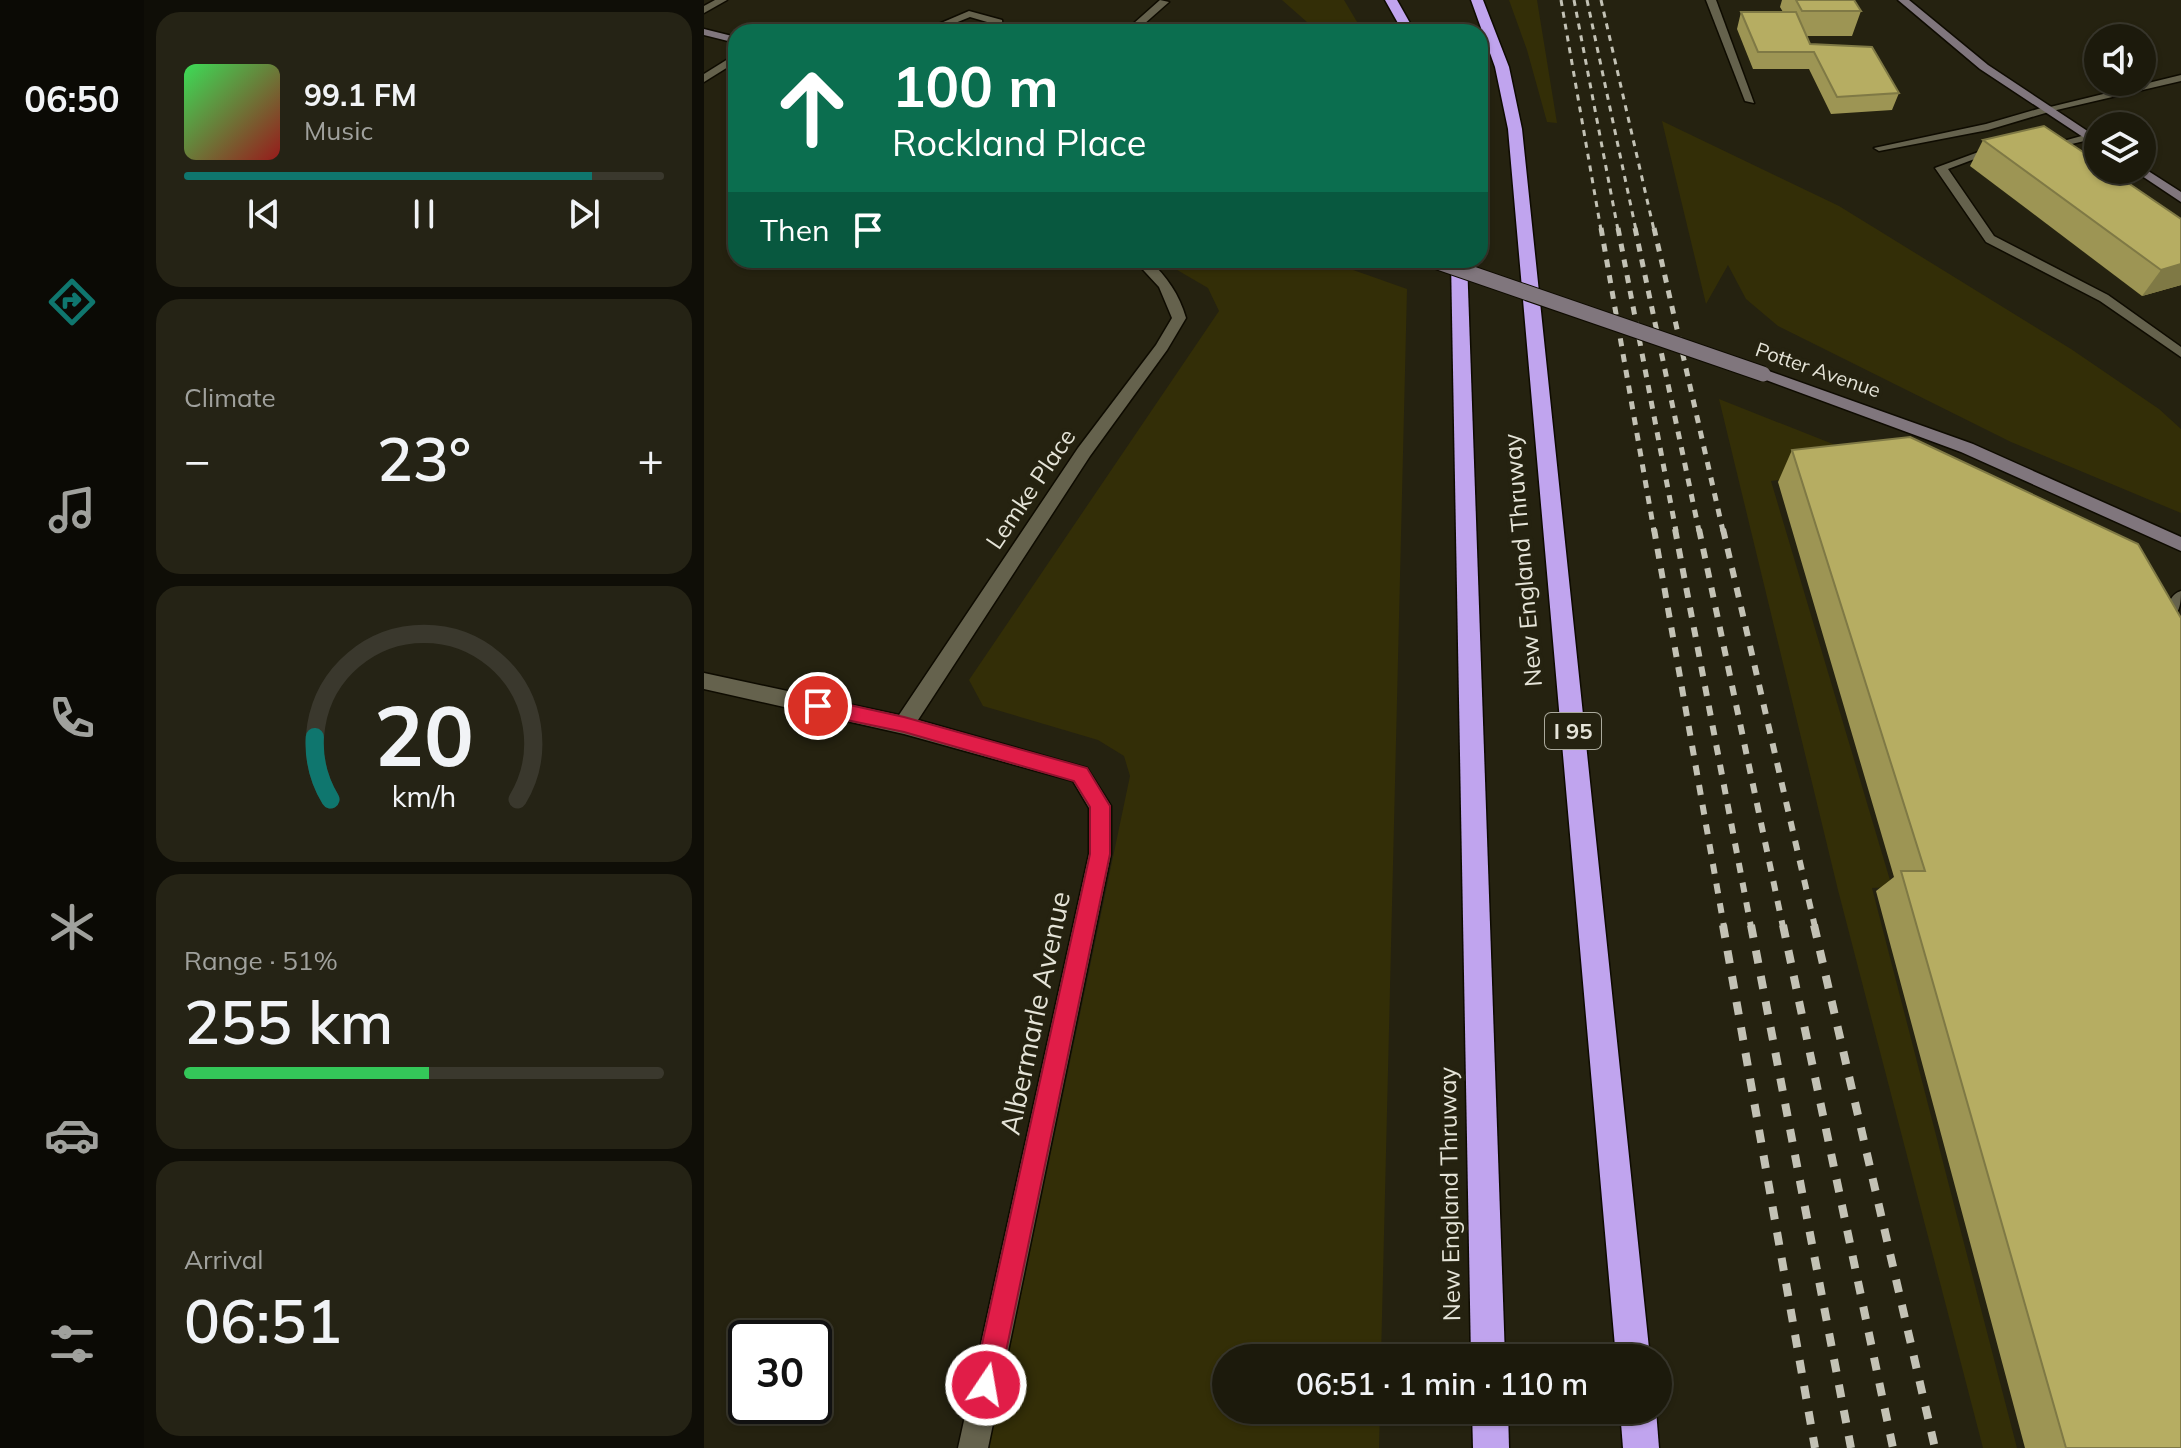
<!DOCTYPE html>
<meta charset="utf-8">
<style>
:root{--surface:#1c1a0c;--page:#252315;--text:#f1f3f6;--muted:#a0a19d;--line:#3a382d;--accent:#0f766e}
body{margin:0;font-family:Mulish,sans-serif;background:var(--page);color:var(--text);height:100vh;display:flex;flex-direction:column;font-size:30px;white-space:nowrap}
*{box-sizing:border-box;margin:0}
p{font-size:26px;color:var(--muted)}
.icon{flex:none;width:44px;height:44px;fill:none;stroke:currentColor;stroke-width:2;stroke-linecap:round;stroke-linejoin:round}
.map{position:relative;flex:1;overflow:hidden}
.drawer{display:flex;flex-direction:column;gap:12px;padding:12px;background:#0f0e07;width:560px}
.drawer>*{flex:none}
.top-card{position:absolute;left:24px;top:24px;width:760px;height:244px;border-radius:24px;box-shadow:0 2px 6px #0004,0 0 0 2px var(--line);background:#0b6e4f;color:#fff;overflow:hidden}
.buttons{position:absolute;left:1380px;top:24px;display:grid;gap:16px}
.buttons a{display:grid;place-items:center;width:72px;height:72px;border-radius:50%;background:var(--surface);box-shadow:0 2px 6px #0004,0 0 0 2px var(--line);font-size:40px}
.speed{position:absolute;left:24px;top:1320px;display:flex;gap:16px;font-size:40px;font-weight:700;text-align:center}
.speed>*{display:grid;place-content:center;width:104px;height:104px;border-radius:50%;background:var(--surface);box-shadow:0 2px 6px #0004,0 0 0 2px var(--line);line-height:1}
.speed .limit{border:4px solid #111;border-radius:12px;background:#fff;color:#111}
.pin{position:absolute;display:grid;place-items:center;width:68px;height:68px;color:#fff;margin:-34px;border:4px solid #fff;border-radius:50%;box-shadow:0 2px 8px #0007}
.me{position:absolute;width:88px;margin:-44px;rotate:12deg;stroke-linejoin:round;filter:drop-shadow(0 0 6px #0008)}
.turn{display:flex;align-items:center;gap:28px;height:168px;padding:0 32px;font-size:36px}
.turn .icon{width:104px;height:104px;stroke-width:2.5}
.turn b{display:block;font-size:56px;line-height:68px}
.then{display:flex;align-items:center;height:76px;padding:0 32px;background:#0003;gap:16px;font-size:30px}
.big{font-size:60px;font-weight:600;line-height:1.1}
.drawer .card{flex:1;display:flex;flex-direction:column;justify-content:center;gap:12px;min-width:0;padding:0 28px;border-radius:24px;background:var(--page)}
.drawer .dial{align-items:center;gap:0}
.dial svg{height:208px;overflow:visible;fill:none;stroke:var(--line);stroke-width:7;stroke-linecap:round;text-anchor:middle}
.dial text{fill:var(--text);stroke:none}
.song{display:flex;align-items:center;gap:24px}
.cover{width:96px;height:96px;border-radius:12px;background:linear-gradient(135deg,hsl(130 70% 55%),hsl(0 70% 35%))}
.played{height:8px;border-radius:4px;background:linear-gradient(90deg,var(--accent) 85%,var(--line) 85%)}
.keys{display:flex;justify-content:space-around;direction:ltr}
.heat{display:flex;justify-content:space-between;align-items:center;font-size:44px;direction:ltr}
.charge{height:12px;border-radius:6px;background:linear-gradient(90deg,#34c759 51%,var(--line) 0)}
.trip{position:absolute;left:508px;top:1344px;width:460px;height:80px;border-radius:40px;background:var(--surface);box-shadow:0 2px 6px #0004,0 0 0 2px var(--line);font-weight:600;line-height:80px;text-align:center}
main{display:flex;flex:1;min-height:0}
.menu{display:flex;flex-direction:column;width:144px;justify-content:space-around;align-items:center;background:#0b0a05;color:var(--muted)}
.menu .icon{width:56px;height:56px}
.menu .on{color:var(--accent)}
.menu b{font-size:36px;color:var(--text)}
.map>svg:first-child{display:block}
</style>
<main>
<nav class="menu">
<b>06:50</b>
<svg class="icon on" aria-label="directions" viewBox="0 0 24 24"><path d="M12 3l9 9-9 9-9-9zM9 14v-3h6M13 9l2 2-2 2"/></svg>
<svg class="icon" aria-label="music" viewBox="0 0 24 24"><path d="M9 18V5l10-2v13"/><circle cx="6" cy="18" r="3"/><circle cx="16" cy="16" r="3"/></svg>
<svg class="icon" aria-label="phone" viewBox="0 0 24 24"><path d="M5 4h4l2 5-3 2q2 4 5 5l2-3 5 2v4C11 20 4 13 5 4z"/></svg>
<svg class="icon" aria-label="climate" viewBox="0 0 24 24"><path d="M12 3v18M4 7l16 10M4 17L20 7"/></svg>
<svg class="icon" aria-label="car" viewBox="0 0 24 24"><path d="M5 17H2v-5l4-1 3-4h7l3 4 3 1v5h-3M9 17h6M6 11h13"/><circle cx="7" cy="17" r="2"/><circle cx="17" cy="17" r="2"/></svg>
<svg class="icon" aria-label="filters" viewBox="0 0 24 24"><path d="M4 7h16M4 17h16"/><circle cx="9" cy="7" r="2"/><circle cx="15" cy="17" r="2"/></svg>
</nav>
<section class="drawer">
<div class="card">
<div class="song"><i class="cover"></i><div><b>99.1 FM</b><p>Music</p></div></div>
<div class="played"></div>
<div class="keys"><svg class="icon" aria-label="previous" viewBox="0 0 24 24"><path d="M18 5L8 12l10 7zM5 5v14"/></svg><svg class="icon" aria-label="pause" viewBox="0 0 24 24"><path d="M8 5v14M16 5v14"/></svg><svg class="icon" aria-label="next" viewBox="0 0 24 24"><path d="M6 5l10 7-10 7zM19 5v14"/></svg></div>
</div>
<div class="card"><p>Climate</p>
<div class="heat"><a>−</a><b class="big">23°</b><a>+</a></div>
</div>
<div class="card dial"><svg viewBox="0 0 100 80">
<path d="M14 69A42 42 0 1 1 86 69"/>
<path d="M14 69A42 42 0 0 1 8 45" stroke="#0f766e"/>
<text x="50" y="56" font-size="32" font-weight="700">20</text>
<text x="50" y="72" font-size="11">km/h</text>
</svg></div>
<div class="card"><p>Range · 51%</p><b class="big">255 km</b><div class="charge"></div></div>
<div class="card"><p>Arrival</p><b class="big">06:51</b></div>
</section>
<div class="map">
<svg width="1477" height="1448" viewBox="0 0 1477 1448">
<rect width="100%" height="100%" fill="#252210"/>
<g fill="#332e07">
<polygon points="578,0 640,0 659,32 598,32 603,22"/>
<polygon points="805,0 833,0 853,123 843,122 823,50"/>
<polygon points="958,121 1135,206 1367,349 1455,409 1477,429 1477,513 1307,442 1074,326 1042,299 1024,265 1002,304"/>
<polygon points="456,260 621,260 703,289 677,1358 522,1358 522,1410 676,1410 675,1448 285,1448 426,776 420,756 394,740 279,706 265,680 515,311 504,288"/>
<polygon points="1015,399 1149,452 1148,470 1067,481 1188,887 1168,888 1313,1448 1279,1448 1134,890"/>
</g>
<g fill="none" stroke-linecap="round" stroke-linejoin="round">
<defs>
<g id="lane">
<polygon points="1002,0 1012,0 1050,103 1041,101"/>
<polygon points="265,11 298,20 299,32 289,32 290,24 266,17 229,32 216,32"/>
<polygon points="1344,106 1348,107 1348,111 1284,130 1175,151 1170,148 1282,124"/>
<polygon points="1385,134 1390,137 1389,139 1342,150 1337,147"/>
<polygon points="1288,147 1297,149 1244,169 1290,236 1404,295 1477,347 1477,357 1396,301 1282,242 1231,168"/>
<path d="M1477,591C1477,612 1473,618 1452,625L1446,623L1444,618C1448,611 1452,612 1459,608C1467,602 1467,594 1477,591Z"/>
</g>
<g id="street">
<polygon points="11,0 23,0 0,13 0,6"/>
<polygon points="456,0 465,2 431,32 420,32"/>
<polygon points="32,54 32,62 0,82 0,74"/>
<polygon points="1477,75 1477,81 1344,112 1338,109"/>
<path d="M430,260H445C463,277 475,294 482,318L463,350L386,456L214,720L383,768L407,806V854L284,1448H254L385,854V808L369,781L200,734L0,689V673L195,715L374,448L452,345L468,318L455,287Z"/>
</g>
<g id="secondary">
<polygon points="1194,0 1205,0 1284,65 1394,138 1394,147 1276,69"/>
<polygon points="0,29 32,37 32,43 0,35"/>
<polygon points="1438,167 1477,192 1477,202 1429,170 1438,170"/>
<polygon points="1059,369 1269,444 1477,537 1477,551 1257,452 1054,377 1054,371"/>
</g>
<g id="highway">
<polygon points="681,0 693,0 711,32 699,32"/>
<polygon points="767,0 779,0 805,67 818,129 946,1358 912,1358 804,129 791,67"/>
<polygon points="747,260 763,260 801,1358 767,1358"/>
<polygon points="768,1410 804,1410 805,1448 769,1448"/>
<polygon points="916,1410 952,1410 955,1448 919,1448"/>
</g>
</defs>
<use href="#lane" stroke="#0e0b00" stroke-width="3"/>
<use href="#street" stroke="#0e0b00" stroke-width="3"/>
<use href="#secondary" stroke="#0e0b00" stroke-width="3"/>
<use href="#highway" stroke="#0e0b00" stroke-width="3"/>
<use href="#lane" fill="#65624d" fill-rule="evenodd"/>
<use href="#street" fill="#65624d" fill-rule="evenodd"/>
<use href="#secondary" fill="#80767d" fill-rule="evenodd"/>
<use href="#highway" fill="#c0a4ee" fill-rule="evenodd"/>
<g stroke="#c3c2b5" stroke-width="3" stroke-dasharray="6 6" stroke-linecap="butt">
<polyline points="857,0 897,230"/>
<polyline points="870,0 914,230"/>
<polyline points="883,0 932,230"/>
<polyline points="897,0 950,230"/>
</g>
<g stroke="#c3c2b5" stroke-width="5" stroke-dasharray="8 8" stroke-linecap="butt">
<polyline points="897,228 950,531"/>
<polyline points="914,228 972,531"/>
<polyline points="931,228 995,531"/>
<polyline points="950,228 1019,531"/>
</g>
<g stroke="#c3c2b5" stroke-width="6" stroke-dasharray="10 10" stroke-linecap="butt">
<polyline points="950,529 1020,927"/>
<polyline points="971,529 1047,927"/>
<polyline points="995,529 1079,927"/>
<polyline points="1019,529 1111,927"/>
</g>
<g stroke="#c3c2b5" stroke-width="8" stroke-dasharray="13 13" stroke-linecap="butt">
<polyline points="1019,925 1111,1448"/>
<polyline points="1047,925 1147,1448"/>
<polyline points="1079,925 1189,1448"/>
<polyline points="1110,925 1231,1448"/>
</g>
<defs>
<polyline id="secondary-bridge" points="728,260 1059,374"/>
</defs>
<use href="#secondary-bridge" stroke="#0e0b00" stroke-width="17" stroke-linecap="butt"/>
<use href="#secondary-bridge" stroke="#80767d" stroke-width="15"/>
</g>
<g fill="#9d9554">
<polygon points="1078,0 1150,0 1157,11 1148,36 1103,36 1106,44 1195,93 1188,110 1127,114 1105,69 1049,69 1033,29 1037,12 1079,12 1076,7"/>
<polygon points="1340,126 1477,285 1438,296 1266,166 1279,140"/>
<polygon points="1088,450 1477,1448 1321,1448 1172,891 1190,877 1074,482"/>
</g>
<polygon fill="#7f7945" points="1477,264 1477,285 1438,296 1457,270"/>
<g fill="#b6ad62" stroke="#7f7945" stroke-width="2">
<polygon points="1092,0 1150,0 1157,11 1098,11"/>
<polygon points="1037,12 1092,12 1106,44 1168,47 1195,93 1133,97 1110,52 1054,52"/>
<polygon points="1340,126 1394,162 1394,170 1405,170 1477,219 1477,264 1457,270 1279,140"/>
<polygon points="1206,437 1434,544 1477,618 1477,1448 1362,1448 1197,871 1221,871 1088,450"/>
</g>
<polygon fill="#e11d48" stroke="#92132f" stroke-width="2" points="114,698 200,717 383,768 406,806 406,854 295,1385 291,1395 282,1399 273,1395 269,1385 386,854 386,807 370,781 200,732 114,714 108,711 105,706 108,701"/>
<g text-anchor="middle" stroke-width="8" stroke-linejoin="round" paint-order="stroke">
<g font-size="20" fill="#e5e4d8" stroke="#252210">
<text transform="translate(1114 370) rotate(19)" y="7">Potter Avenue</text>
</g>
<rect fill="#252210" stroke="#abaa9c" stroke-width="2" x="841" y="713" width="56" height="36" rx="6"/>
<g font-size="22" font-weight="bold" fill="#e5e4d8">
<text x="869" y="739">I 95</text>
</g>
<g font-size="24" fill="#e5e4d8" stroke="#252210">
<text transform="translate(327 489) rotate(-56)" y="8">Lemke Place</text>
<text transform="translate(819 560) rotate(-95)" y="8">New England Thruway</text>
<text transform="translate(746 1194) rotate(-91)" y="8">New England Thruway</text>
</g>
<g font-size="28" fill="#e5e4d8" stroke="#252210">
<text transform="translate(331 1013) rotate(-78)" y="10">Albermarle Avenue</text>
</g>
</g>
</svg>
<div class="buttons">
<a><svg class="icon" aria-label="sound" viewBox="0 0 24 24"><path d="M4 9h4l5-4v14l-5-4H4zM17 9q2 3 0 6"/></svg></a>
<a><svg class="icon" aria-label="layers" viewBox="0 0 24 24"><path d="M12 4l9 5-9 5-9-5zM3 14l9 5 9-5"/></svg></a>
</div>
<div class="speed"><div class="limit">30</div></div>
<div class="pin" style="left:114px;top:706px;background:#d93025"><svg class="icon" aria-label="arrive" viewBox="0 0 24 24"><path d="M6 21V4h12l-3 4 3 4H6"/></svg></div>
<svg class="me" style="left:282px;top:1385px" viewBox="-20 -20 40 40"><circle r="17" fill="#e11d48" stroke="#fff" stroke-width="3"/><path d="M0-11L8 9 0 5-8 9z" fill="#fff"/></svg>
<div class="trip">06:51 · 1 min · 110 m</div>
<div class="top-card">
<div class="turn"><svg class="icon" aria-label="ahead" viewBox="0 0 24 24"><path d="M12 20V5M6 11l6-6 6 6"/></svg><div><b>100 m</b>Rockland Place</div></div>
<div class="then">Then<svg class="icon" aria-label="arrive" viewBox="0 0 24 24"><path d="M6 21V4h12l-3 4 3 4H6"/></svg></div>
</div>
</div>
</main>
